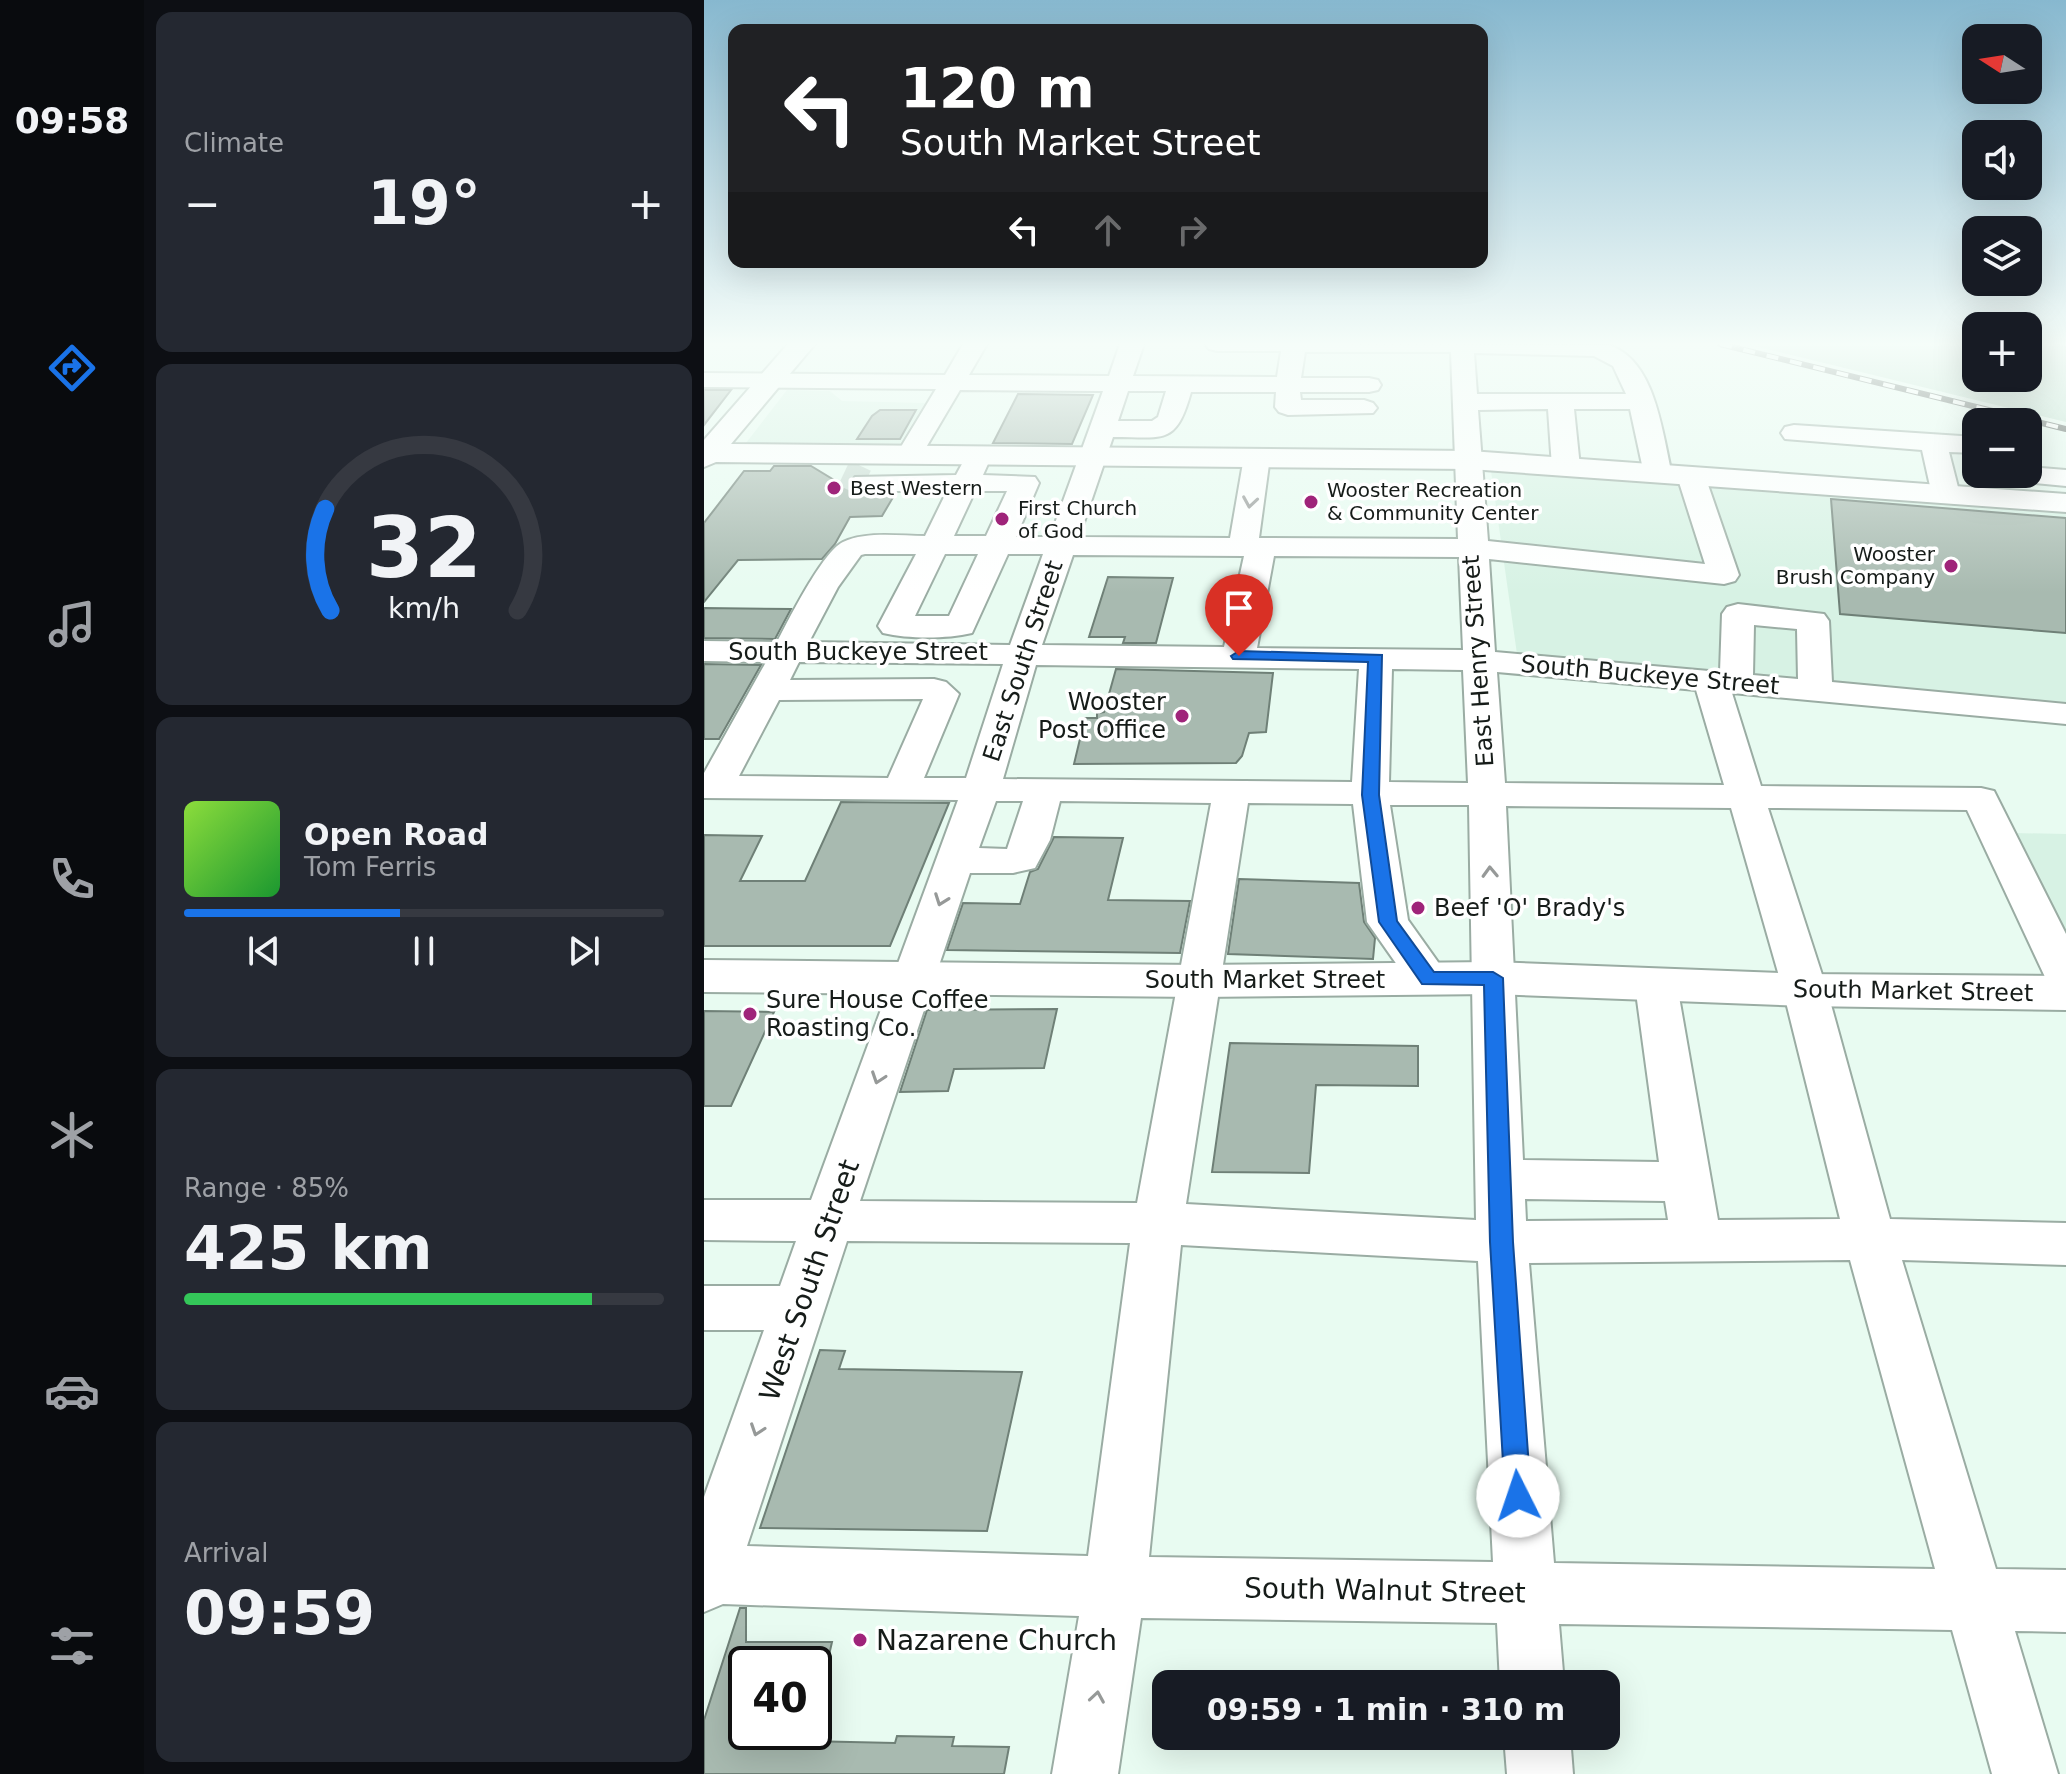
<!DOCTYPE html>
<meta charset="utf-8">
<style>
:root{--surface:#171b24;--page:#242831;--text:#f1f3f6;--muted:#9ea1a6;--line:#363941;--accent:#1a73e8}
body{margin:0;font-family:"DejaVu Sans",sans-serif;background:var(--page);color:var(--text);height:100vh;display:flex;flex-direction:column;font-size:30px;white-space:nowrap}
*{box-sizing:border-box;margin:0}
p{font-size:26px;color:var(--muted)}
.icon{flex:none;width:44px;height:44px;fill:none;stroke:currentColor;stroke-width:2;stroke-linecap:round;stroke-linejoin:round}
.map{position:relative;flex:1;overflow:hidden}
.side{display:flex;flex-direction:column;gap:12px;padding:12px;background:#0d0f14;width:560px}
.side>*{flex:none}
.banner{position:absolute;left:24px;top:24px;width:760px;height:244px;border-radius:16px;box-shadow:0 8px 32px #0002;background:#202124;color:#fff;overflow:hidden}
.needle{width:52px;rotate:282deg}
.buttons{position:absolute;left:1258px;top:24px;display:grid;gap:16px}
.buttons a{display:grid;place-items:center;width:80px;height:80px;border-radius:16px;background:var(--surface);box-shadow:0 8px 32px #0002;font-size:40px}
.speed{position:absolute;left:24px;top:1646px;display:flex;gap:16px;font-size:40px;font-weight:700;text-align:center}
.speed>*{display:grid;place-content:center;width:104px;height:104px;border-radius:50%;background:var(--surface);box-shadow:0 8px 32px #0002;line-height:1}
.speed .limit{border:4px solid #111;border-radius:12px;background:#fff;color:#111}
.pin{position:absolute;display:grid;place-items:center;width:68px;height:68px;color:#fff;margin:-82px -34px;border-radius:50% 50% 50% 0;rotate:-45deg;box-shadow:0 0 8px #0007}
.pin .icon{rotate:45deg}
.me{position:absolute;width:88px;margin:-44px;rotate:356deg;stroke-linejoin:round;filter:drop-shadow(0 0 6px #0008)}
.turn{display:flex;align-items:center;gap:28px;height:168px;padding:0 40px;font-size:36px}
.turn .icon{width:104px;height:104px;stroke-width:2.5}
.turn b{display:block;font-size:56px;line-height:68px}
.lanes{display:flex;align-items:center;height:76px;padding:0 40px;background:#0003;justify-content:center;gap:40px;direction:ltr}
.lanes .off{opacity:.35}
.big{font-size:60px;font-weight:800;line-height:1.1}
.side .widget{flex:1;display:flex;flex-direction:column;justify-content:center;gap:12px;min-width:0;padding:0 28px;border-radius:16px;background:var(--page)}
.side .dial{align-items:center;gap:0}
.dial svg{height:208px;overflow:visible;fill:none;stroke:var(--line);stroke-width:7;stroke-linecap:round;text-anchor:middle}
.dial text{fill:var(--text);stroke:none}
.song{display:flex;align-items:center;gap:24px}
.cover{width:96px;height:96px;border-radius:12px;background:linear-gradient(135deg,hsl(90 70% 55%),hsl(130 70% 35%))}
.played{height:8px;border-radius:4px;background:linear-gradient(90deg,var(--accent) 45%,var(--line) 45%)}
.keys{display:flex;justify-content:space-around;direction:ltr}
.heat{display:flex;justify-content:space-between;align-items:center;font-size:44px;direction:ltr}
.charge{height:12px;border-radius:6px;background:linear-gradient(90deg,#34c759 85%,var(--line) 0)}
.trip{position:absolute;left:448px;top:1670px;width:468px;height:80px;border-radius:16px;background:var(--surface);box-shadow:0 8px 32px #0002;font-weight:800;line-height:80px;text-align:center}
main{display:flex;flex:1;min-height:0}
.tab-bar{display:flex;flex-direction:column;width:144px;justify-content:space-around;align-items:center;background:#090b0e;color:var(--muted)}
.tab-bar .icon{width:56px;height:56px}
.tab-bar .active{color:var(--accent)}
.tab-bar b{font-size:36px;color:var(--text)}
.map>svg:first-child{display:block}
</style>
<main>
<nav class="tab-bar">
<b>09:58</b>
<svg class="icon active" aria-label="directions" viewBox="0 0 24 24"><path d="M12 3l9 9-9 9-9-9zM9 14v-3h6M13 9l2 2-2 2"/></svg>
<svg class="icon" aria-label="music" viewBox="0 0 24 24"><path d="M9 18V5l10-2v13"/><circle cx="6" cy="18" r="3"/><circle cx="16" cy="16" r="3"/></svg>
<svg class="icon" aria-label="phone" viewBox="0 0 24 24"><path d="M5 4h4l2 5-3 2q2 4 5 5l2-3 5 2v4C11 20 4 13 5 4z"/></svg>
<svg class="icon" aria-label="climate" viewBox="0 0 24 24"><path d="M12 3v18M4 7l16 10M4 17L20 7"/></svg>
<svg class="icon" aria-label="car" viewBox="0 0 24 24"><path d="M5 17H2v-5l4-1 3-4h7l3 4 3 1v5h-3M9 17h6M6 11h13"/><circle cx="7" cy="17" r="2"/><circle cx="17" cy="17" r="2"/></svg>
<svg class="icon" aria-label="filters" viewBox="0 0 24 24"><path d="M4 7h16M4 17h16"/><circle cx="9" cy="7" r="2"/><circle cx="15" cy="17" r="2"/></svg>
</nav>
<section class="side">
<div class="widget"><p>Climate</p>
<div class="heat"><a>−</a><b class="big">19°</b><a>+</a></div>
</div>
<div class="widget dial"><svg viewBox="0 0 100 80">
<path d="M14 69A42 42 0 1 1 86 69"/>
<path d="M14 69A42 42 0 0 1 12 30" stroke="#1a73e8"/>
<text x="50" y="56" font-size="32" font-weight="700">32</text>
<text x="50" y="72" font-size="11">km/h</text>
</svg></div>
<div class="widget">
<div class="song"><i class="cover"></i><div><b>Open Road</b><p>Tom Ferris</p></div></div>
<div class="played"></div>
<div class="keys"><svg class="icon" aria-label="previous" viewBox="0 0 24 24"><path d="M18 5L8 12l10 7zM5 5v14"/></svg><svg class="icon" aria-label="pause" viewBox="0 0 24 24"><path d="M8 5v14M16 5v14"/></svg><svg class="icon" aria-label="next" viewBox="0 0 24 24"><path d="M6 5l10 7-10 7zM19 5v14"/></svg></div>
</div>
<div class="widget"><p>Range · 85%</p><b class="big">425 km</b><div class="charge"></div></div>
<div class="widget"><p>Arrival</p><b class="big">09:59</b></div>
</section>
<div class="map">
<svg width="1362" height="1774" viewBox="0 0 1362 1774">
<rect width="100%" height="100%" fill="#e8fbf1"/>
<g fill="#d7f2e4">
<polygon points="83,390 126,391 138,401 221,403 195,445 42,443"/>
<polygon points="787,471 1362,509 1362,714 813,654"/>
<polygon points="1308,833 1362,834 1362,930 1355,927"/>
</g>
<polygon fill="#bcdecc" points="1042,344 1272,344 1272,378 1324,378 1324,344 1362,344 1362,422"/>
<g fill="#a8bab0" stroke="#6f8077" stroke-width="2">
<polygon points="0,390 27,390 0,425"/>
<polygon points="314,394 389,395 368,444 289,443"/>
<polygon points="176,410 212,410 196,439 153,439 168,416"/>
<polygon points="70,466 107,466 150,492 191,494 178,516 146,517 131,544 118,559 34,560 0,602 0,523 40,471 66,471"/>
<polygon points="1127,499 1362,518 1362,633 1136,614"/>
<polygon points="404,577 469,578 452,643 419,643 421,637 385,637"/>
<polygon points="0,608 87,609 71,639 0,638"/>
<polygon points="0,664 57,665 15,739 0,739"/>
<polygon points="412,669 569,673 562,732 545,733 538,756 532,763 370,764 381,718 393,718 393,713 400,712"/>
<polygon points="137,802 245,803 186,946 0,946 0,835 58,836 36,881 101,881"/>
<polygon points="350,837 419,838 404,900 486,901 476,953 243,950 259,903 316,904 326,872 334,869"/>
<polygon points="535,879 655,883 660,922 671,938 669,959 524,954"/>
<polygon points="353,1009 340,1068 250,1069 244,1091 196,1092 223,1010"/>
<polygon points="0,1011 70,1012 27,1106 0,1106"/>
<polygon points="526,1043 714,1046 714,1086 612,1085 605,1173 508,1172"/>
<polygon points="116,1350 141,1351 135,1369 318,1372 283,1531 56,1528"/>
<polygon points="36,1608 42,1608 42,1642 128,1642 123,1664 42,1664 42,1732 104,1732 102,1741 191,1743 193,1736 250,1737 248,1746 305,1747 300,1774 0,1774 0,1720"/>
</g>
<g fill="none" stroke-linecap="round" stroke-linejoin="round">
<polyline stroke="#c8dad1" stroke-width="27" stroke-dasharray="27 13" stroke-linecap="butt" points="140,473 161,483"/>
<defs>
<g id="minor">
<path d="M259,344H283L265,375L405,376L416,344H440L429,376L573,377L577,351H513L505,349L501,344L905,345C952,361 958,433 968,474L964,480L954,482L944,480L940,474L926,409H870L876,467L872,473H852L848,467L844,409L774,410L784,541L1001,564L973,476L977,470L987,468L997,470L1001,476L1035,575L1031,581L1020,584L785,559L791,652L1016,672L1018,614L1023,607L1034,604L1120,614L1125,621L1128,682L1362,704V724L1028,693L1057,786L1277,788L1290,791L1362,934V992L1347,987L1341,977L1263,810L1064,808L1123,990L1186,1219L1362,1223V1265L1198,1260L1292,1569L1362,1570V1632L1311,1631L1354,1774H1288L1248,1630L855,1624L860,1684H796L793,1623L437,1618L414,1774H348L375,1616L19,1604L0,1612V1497L60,1330H0V1286H76L92,1241L0,1240V1200H107L254,800L0,798V773L62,662L0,661V641L73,642C84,621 119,551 139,542C163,531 195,536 221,536L243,491H161L151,489L147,483L151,477L252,475L266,449H284L288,455L279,475L331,477L335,483L312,537H346L399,391L256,390L214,461H196L192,455L232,389L0,387V373L241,375ZM601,352H747L754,539L555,538L566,457L563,451H543L540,457L526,538L375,537L409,437C460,437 472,446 487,392H572L571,407L575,412L584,415L669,413L673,408L669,403L660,400H597L596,392H665L674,390L677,385L674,380L665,378H597ZM770,353L890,356L909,366L922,394H773ZM424,391H462L454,417L448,421H414ZM271,491H303L282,536H250ZM161,554H212L174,626L179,633C205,639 242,639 268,633L304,554H339L306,645L105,642L134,587L157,555ZM241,554H274L245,616H211ZM369,555L540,556L520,647L338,645ZM570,556L755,557L759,650L553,648ZM1050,625L1093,629L1094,679L1049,675ZM95,662L299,664L262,778H220L255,694L242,682L230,679L86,680ZM332,665L655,669L648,782L299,779ZM688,669L759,670L764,783L685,782ZM793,672L992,690L1020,785L801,783ZM219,699L184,778L35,776L75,700ZM292,801H319L303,849L275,848ZM356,801L507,803L433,1203L156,1201L266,873H309L331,868L346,840ZM544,803L649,804L663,922L710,989L725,994L740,989L746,979L704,920L686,805H765L772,1220L482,1204ZM802,806L1027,808L1079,990L1136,1219L1014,1220L973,985L967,975L952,970L937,975L931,985L955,1162L819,1160ZM821,1199L961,1201L964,1220L822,1221ZM143,1241L426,1243L384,1556L43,1546ZM477,1245L774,1261L789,1562L445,1557ZM1146,1260L1231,1569L850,1563L825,1263Z"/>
<polygon points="1090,425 1272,437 1272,453 1245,452 1256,495 1252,501 1242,503 1232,501 1228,495 1218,450 1081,439 1077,433 1081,427"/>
<polygon points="1324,467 1362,470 1362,486 1298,480 1294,474 1324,474"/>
<polygon points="800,1736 866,1736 869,1774 803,1774"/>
</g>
<g id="major">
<polygon points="84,344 111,344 27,444 766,451 1362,494 1362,512 766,469 12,462 0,467 0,440"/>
<polygon points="0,960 495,965 789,962 1101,974 1362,976 1362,1010 1101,1006 789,994 495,997 0,992"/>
</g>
</defs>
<use href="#minor" stroke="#9aaca3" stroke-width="4"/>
<use href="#major" stroke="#9aaca3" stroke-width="4"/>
<use href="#minor" fill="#fff" fill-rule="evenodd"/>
<use href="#major" fill="#fff" fill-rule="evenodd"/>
<defs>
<polyline id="rail" points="1016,344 1362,429"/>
</defs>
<use href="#rail" stroke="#39413d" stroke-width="6"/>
<use href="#rail" stroke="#fff" stroke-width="4" stroke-dasharray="12" stroke-linecap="butt"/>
</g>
<defs><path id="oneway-chevron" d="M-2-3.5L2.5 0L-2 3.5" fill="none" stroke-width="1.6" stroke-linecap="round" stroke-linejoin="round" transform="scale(2)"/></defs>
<g stroke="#969998">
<use href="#oneway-chevron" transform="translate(546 502) rotate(99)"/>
<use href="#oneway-chevron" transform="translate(786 872) rotate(-92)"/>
<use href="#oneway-chevron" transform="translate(237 900) rotate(110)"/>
<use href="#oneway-chevron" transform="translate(174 1078) rotate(109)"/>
<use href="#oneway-chevron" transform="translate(53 1430) rotate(109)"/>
<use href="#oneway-chevron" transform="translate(393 1697) rotate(-81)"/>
</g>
<linearGradient id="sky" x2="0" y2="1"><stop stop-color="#87b8cf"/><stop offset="0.58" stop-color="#f5fdf9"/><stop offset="1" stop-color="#f5fdf9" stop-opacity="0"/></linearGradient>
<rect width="1362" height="593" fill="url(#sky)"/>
<polygon fill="#1a73e8" stroke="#114b97" stroke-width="2" points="535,651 678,655 675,795 693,921 730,972 789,972 799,978 809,1242 827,1496 823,1505 814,1509 805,1505 801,1496 786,1242 780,985 718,984 675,922 658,795 664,662 529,659 527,656"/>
<g fill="#9f247a" stroke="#fff" stroke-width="3">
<circle cx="130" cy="488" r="8"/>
<circle cx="607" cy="502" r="8"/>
<circle cx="298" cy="519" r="8"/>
<circle cx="1247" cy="566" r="8"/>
<circle cx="478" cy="716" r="8"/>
<circle cx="714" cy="908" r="8"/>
<circle cx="46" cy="1014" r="8"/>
<circle cx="156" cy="1640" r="8"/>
</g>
<g text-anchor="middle" stroke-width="7" stroke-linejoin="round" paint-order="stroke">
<g font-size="20" fill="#161c19" stroke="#fff" text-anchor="start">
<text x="146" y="495">Best Western</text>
<text x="623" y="497">Wooster Recreation<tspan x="623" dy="23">&amp; Community Center</tspan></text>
<text x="314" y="515">First Church<tspan x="314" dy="23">of God</tspan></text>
<text x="1231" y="561" text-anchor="end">Wooster<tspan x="1231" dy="23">Brush Company</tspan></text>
</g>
<g font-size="24" fill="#161c19" stroke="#fff">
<text x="154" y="660">South Buckeye Street</text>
<text transform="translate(319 661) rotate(-72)" y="8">East South Street</text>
<text transform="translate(774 661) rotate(-94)" y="8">East Henry Street</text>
<text transform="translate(946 675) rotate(5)" y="8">South Buckeye Street</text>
<text x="561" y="988">South Market Street</text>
<text transform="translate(1209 991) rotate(1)" y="8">South Market Street</text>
</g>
<g font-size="24" fill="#161c19" stroke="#fff" text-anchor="start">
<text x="462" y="710" text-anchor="end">Wooster<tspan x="462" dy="28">Post Office</tspan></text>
<text x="730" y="916">Beef 'O' Brady's</text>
<text x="62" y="1008">Sure House Coffee<tspan x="62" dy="28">Roasting Co.</tspan></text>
</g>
<g font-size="28" fill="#161c19" stroke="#fff">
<text transform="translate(105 1280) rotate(-71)" y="10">West South Street</text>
<text transform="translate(681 1590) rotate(1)" y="10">South Walnut Street</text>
</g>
<g font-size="28" fill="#161c19" stroke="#fff" text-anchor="start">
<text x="172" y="1650">Nazarene Church</text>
</g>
</g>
</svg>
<div class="buttons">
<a><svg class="needle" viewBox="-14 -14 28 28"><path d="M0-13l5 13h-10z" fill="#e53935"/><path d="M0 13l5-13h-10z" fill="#9ea1a6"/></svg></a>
<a><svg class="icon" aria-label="sound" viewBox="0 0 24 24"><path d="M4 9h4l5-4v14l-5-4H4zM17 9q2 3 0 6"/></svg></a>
<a><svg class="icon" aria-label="layers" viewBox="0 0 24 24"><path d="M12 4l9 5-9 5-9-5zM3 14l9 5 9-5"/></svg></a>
<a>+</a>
<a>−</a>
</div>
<div class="speed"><div class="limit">40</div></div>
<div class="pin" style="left:535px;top:656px;background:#d93025"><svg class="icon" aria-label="arrive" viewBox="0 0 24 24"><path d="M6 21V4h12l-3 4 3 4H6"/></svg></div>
<svg class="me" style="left:814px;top:1496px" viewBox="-20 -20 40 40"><circle r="19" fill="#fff"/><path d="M0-13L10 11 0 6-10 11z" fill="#1a73e8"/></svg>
<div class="trip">09:59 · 1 min · 310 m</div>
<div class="banner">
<div class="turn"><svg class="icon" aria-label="left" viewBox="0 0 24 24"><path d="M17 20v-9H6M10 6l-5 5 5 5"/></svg><div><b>120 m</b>South Market Street</div></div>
<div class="lanes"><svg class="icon" aria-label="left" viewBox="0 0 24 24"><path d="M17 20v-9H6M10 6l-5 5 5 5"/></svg><svg class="icon off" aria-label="ahead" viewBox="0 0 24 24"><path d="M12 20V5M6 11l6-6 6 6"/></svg><svg class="icon off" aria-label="right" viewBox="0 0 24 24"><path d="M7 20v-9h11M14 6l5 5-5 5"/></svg></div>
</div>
</div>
</main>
